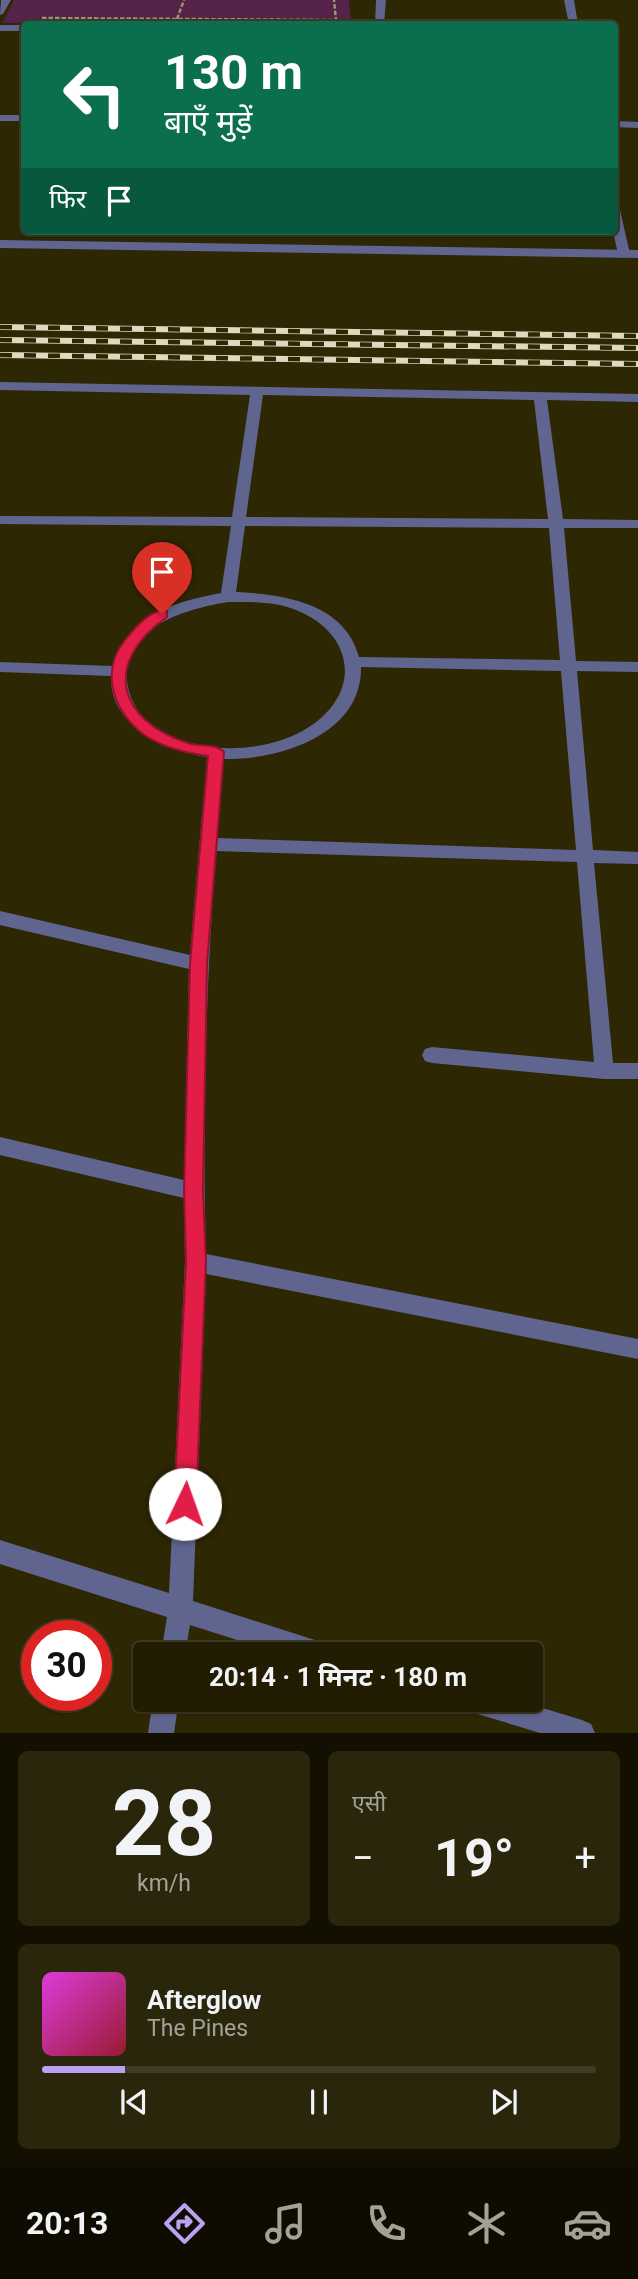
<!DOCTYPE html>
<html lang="hi">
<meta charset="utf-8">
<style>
:root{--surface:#221d02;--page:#2a260c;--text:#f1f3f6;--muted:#a2a299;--line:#3f3b24;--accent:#bca0f2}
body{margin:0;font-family:Roboto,"Noto Sans Devanagari",sans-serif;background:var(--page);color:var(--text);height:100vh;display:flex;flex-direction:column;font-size:26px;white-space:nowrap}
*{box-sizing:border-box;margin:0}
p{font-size:23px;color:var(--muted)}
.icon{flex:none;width:38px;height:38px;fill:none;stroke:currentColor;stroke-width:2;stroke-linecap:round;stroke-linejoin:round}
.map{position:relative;height:1733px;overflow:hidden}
.side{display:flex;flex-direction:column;gap:18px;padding:18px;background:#131001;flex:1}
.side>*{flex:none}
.banner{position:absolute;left:21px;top:21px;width:597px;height:214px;border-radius:7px;box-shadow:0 2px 5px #0004,0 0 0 2px var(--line);background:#0b6e4f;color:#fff;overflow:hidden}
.speed{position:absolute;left:21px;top:1620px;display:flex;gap:14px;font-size:35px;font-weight:700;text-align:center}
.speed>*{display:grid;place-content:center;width:91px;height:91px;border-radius:50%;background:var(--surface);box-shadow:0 2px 5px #0004,0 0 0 2px var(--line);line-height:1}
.speed .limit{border:10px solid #d22;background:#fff;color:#111}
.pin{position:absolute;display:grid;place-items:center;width:60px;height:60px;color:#fff;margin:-72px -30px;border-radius:50% 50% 50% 0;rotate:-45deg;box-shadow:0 0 7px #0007}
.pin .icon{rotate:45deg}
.me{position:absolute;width:77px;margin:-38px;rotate:3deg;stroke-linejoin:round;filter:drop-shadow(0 0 5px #0008)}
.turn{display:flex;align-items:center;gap:24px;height:147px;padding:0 28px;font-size:32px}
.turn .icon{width:91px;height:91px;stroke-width:2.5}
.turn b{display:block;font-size:49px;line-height:60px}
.then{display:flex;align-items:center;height:66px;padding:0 28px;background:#0003;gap:14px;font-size:26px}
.big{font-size:52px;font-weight:700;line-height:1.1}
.side .card{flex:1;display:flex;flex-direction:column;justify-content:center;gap:10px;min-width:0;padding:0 24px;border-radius:10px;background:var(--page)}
.side .dial{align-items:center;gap:0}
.dial b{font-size:91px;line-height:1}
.song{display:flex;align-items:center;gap:21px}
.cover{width:84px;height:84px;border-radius:10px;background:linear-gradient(135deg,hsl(300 70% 55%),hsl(350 70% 35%))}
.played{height:7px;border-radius:4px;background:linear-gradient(90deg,var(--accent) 15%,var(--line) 15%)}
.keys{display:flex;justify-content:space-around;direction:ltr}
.heat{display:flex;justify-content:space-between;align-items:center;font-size:38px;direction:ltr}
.side .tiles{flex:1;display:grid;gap:18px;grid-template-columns:1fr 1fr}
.card:last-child{grid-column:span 2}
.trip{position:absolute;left:133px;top:1642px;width:410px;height:70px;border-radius:7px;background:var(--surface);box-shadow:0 2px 5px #0004,0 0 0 2px var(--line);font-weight:700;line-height:70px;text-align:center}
.dock{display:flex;height:112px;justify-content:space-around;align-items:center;background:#0e0c01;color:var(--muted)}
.dock .icon{width:49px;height:49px}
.dock .selected{color:var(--accent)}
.dock b{font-size:32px;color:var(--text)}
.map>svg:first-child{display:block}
</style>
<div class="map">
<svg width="638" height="1733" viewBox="0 0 638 1733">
<rect width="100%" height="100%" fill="#2e2703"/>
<polygon fill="#552248" points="14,0 349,0 351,24 2,23"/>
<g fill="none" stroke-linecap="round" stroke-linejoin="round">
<g stroke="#9b9577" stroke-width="2.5" stroke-dasharray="4.5 2" stroke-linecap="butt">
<polyline points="42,18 336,20 334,0"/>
<polyline points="177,19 184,0"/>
</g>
<g fill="#606590" fill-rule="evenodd">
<polygon points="1,0 11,0 3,14 0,15"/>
<polygon points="376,0 386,0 384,24 375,24"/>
<polygon points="564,0 574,0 578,24 569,24"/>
<rect x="0" y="25" width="24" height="6"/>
<rect x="0" y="115" width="24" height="6"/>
<polygon points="614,121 638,122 638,128 614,127"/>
<polygon points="614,207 620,210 630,254 624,258 618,254 613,231"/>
<path d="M0,382L638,394V402L547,400L563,519L638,520V528H564L576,661L638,662V672L577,671L593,850L638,852V864L594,863L613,1063H638V1079H604L432,1063L425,1061L422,1055L425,1049L432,1047L594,1062L577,862L216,851C206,985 202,1120 206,1254L638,1339V1359L206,1274L193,1601L321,1642L330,1645L333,1654H281L190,1625L185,1654H161L167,1617L0,1564V1540L169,1593L185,1262L184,1198L0,1155V1137L184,1180L189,969L0,925V911L190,955L207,757C166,751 109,726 111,676L0,672V662L112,666C129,615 173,602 221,593L231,526L0,524V516L232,517L250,395L0,390ZM263,395L534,400L548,519L246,517ZM245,526L549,528L560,660L359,657C345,603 283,594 236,592ZM228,602C250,602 275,601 296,610C354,633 363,692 309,727C265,755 197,756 153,726C140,717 131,702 128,687C115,628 186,609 228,602ZM361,667L561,671L576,850L217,838L224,759C279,760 362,735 361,667Z"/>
<polygon points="153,1699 179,1699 174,1733 148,1733"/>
<polygon points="458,1699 513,1699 582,1720 591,1724 595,1733 540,1733 471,1712 462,1708"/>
</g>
<polygon fill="#606590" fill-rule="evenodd" points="0,240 638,250 638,258 0,248"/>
<defs>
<g id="rail">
<polyline points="0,327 638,336"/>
<polyline points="0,340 638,348"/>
<polyline points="0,355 638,364"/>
</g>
</defs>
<use href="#rail" stroke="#dfd9bf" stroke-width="6"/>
<use href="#rail" stroke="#2e2703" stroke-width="4.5" stroke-dasharray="12" stroke-linecap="butt"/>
</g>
<path fill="#e11d48" stroke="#92132f" stroke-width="2" d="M162,610L167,611V617C103,662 116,720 188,743C200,747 216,743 224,752L207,964L203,1191L206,1262L196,1504L193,1511L185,1514L177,1511L174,1504L186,1262L184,1191L190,964L208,756C186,753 156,746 138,730C112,706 101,670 125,640C135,628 146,614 162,610Z"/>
</svg>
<div class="speed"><div class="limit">30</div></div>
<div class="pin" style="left:162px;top:614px;background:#d93025"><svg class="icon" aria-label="arrive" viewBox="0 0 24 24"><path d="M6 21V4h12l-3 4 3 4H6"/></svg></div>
<svg class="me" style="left:185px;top:1504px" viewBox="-20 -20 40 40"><circle r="19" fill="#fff"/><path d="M0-13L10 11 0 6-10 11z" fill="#e11d48"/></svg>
<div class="trip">20:14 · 1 मिनट · 180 m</div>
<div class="banner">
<div class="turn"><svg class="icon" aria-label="left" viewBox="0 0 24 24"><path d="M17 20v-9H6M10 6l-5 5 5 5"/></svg><div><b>130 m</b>बाएँ मुड़ें</div></div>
<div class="then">फिर<svg class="icon" aria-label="arrive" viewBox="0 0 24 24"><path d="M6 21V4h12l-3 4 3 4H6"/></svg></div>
</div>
</div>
<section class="side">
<div class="tiles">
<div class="card dial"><b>28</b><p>km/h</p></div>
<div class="card"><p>एसी</p>
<div class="heat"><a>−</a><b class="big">19°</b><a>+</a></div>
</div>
<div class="card">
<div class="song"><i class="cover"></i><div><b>Afterglow</b><p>The Pines</p></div></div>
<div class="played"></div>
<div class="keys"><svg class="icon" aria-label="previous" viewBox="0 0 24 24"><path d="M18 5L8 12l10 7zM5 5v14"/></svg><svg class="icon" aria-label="pause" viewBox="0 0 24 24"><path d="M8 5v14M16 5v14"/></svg><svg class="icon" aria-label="next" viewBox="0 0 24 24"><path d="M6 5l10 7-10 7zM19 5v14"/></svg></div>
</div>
</div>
</section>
<nav class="dock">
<b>20:13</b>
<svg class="icon selected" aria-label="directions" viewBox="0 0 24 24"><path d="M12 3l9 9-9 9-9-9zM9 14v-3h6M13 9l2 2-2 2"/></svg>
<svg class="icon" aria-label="music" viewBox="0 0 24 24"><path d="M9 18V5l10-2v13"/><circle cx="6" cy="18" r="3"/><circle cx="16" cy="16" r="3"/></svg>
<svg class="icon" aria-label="phone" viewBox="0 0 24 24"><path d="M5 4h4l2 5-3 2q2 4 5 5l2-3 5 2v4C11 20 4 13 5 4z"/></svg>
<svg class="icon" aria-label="climate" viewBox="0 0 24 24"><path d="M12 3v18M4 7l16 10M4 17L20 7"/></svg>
<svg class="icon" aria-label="car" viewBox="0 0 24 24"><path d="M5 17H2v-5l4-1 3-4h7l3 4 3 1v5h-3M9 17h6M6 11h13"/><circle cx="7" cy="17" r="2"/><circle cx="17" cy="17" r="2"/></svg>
</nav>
